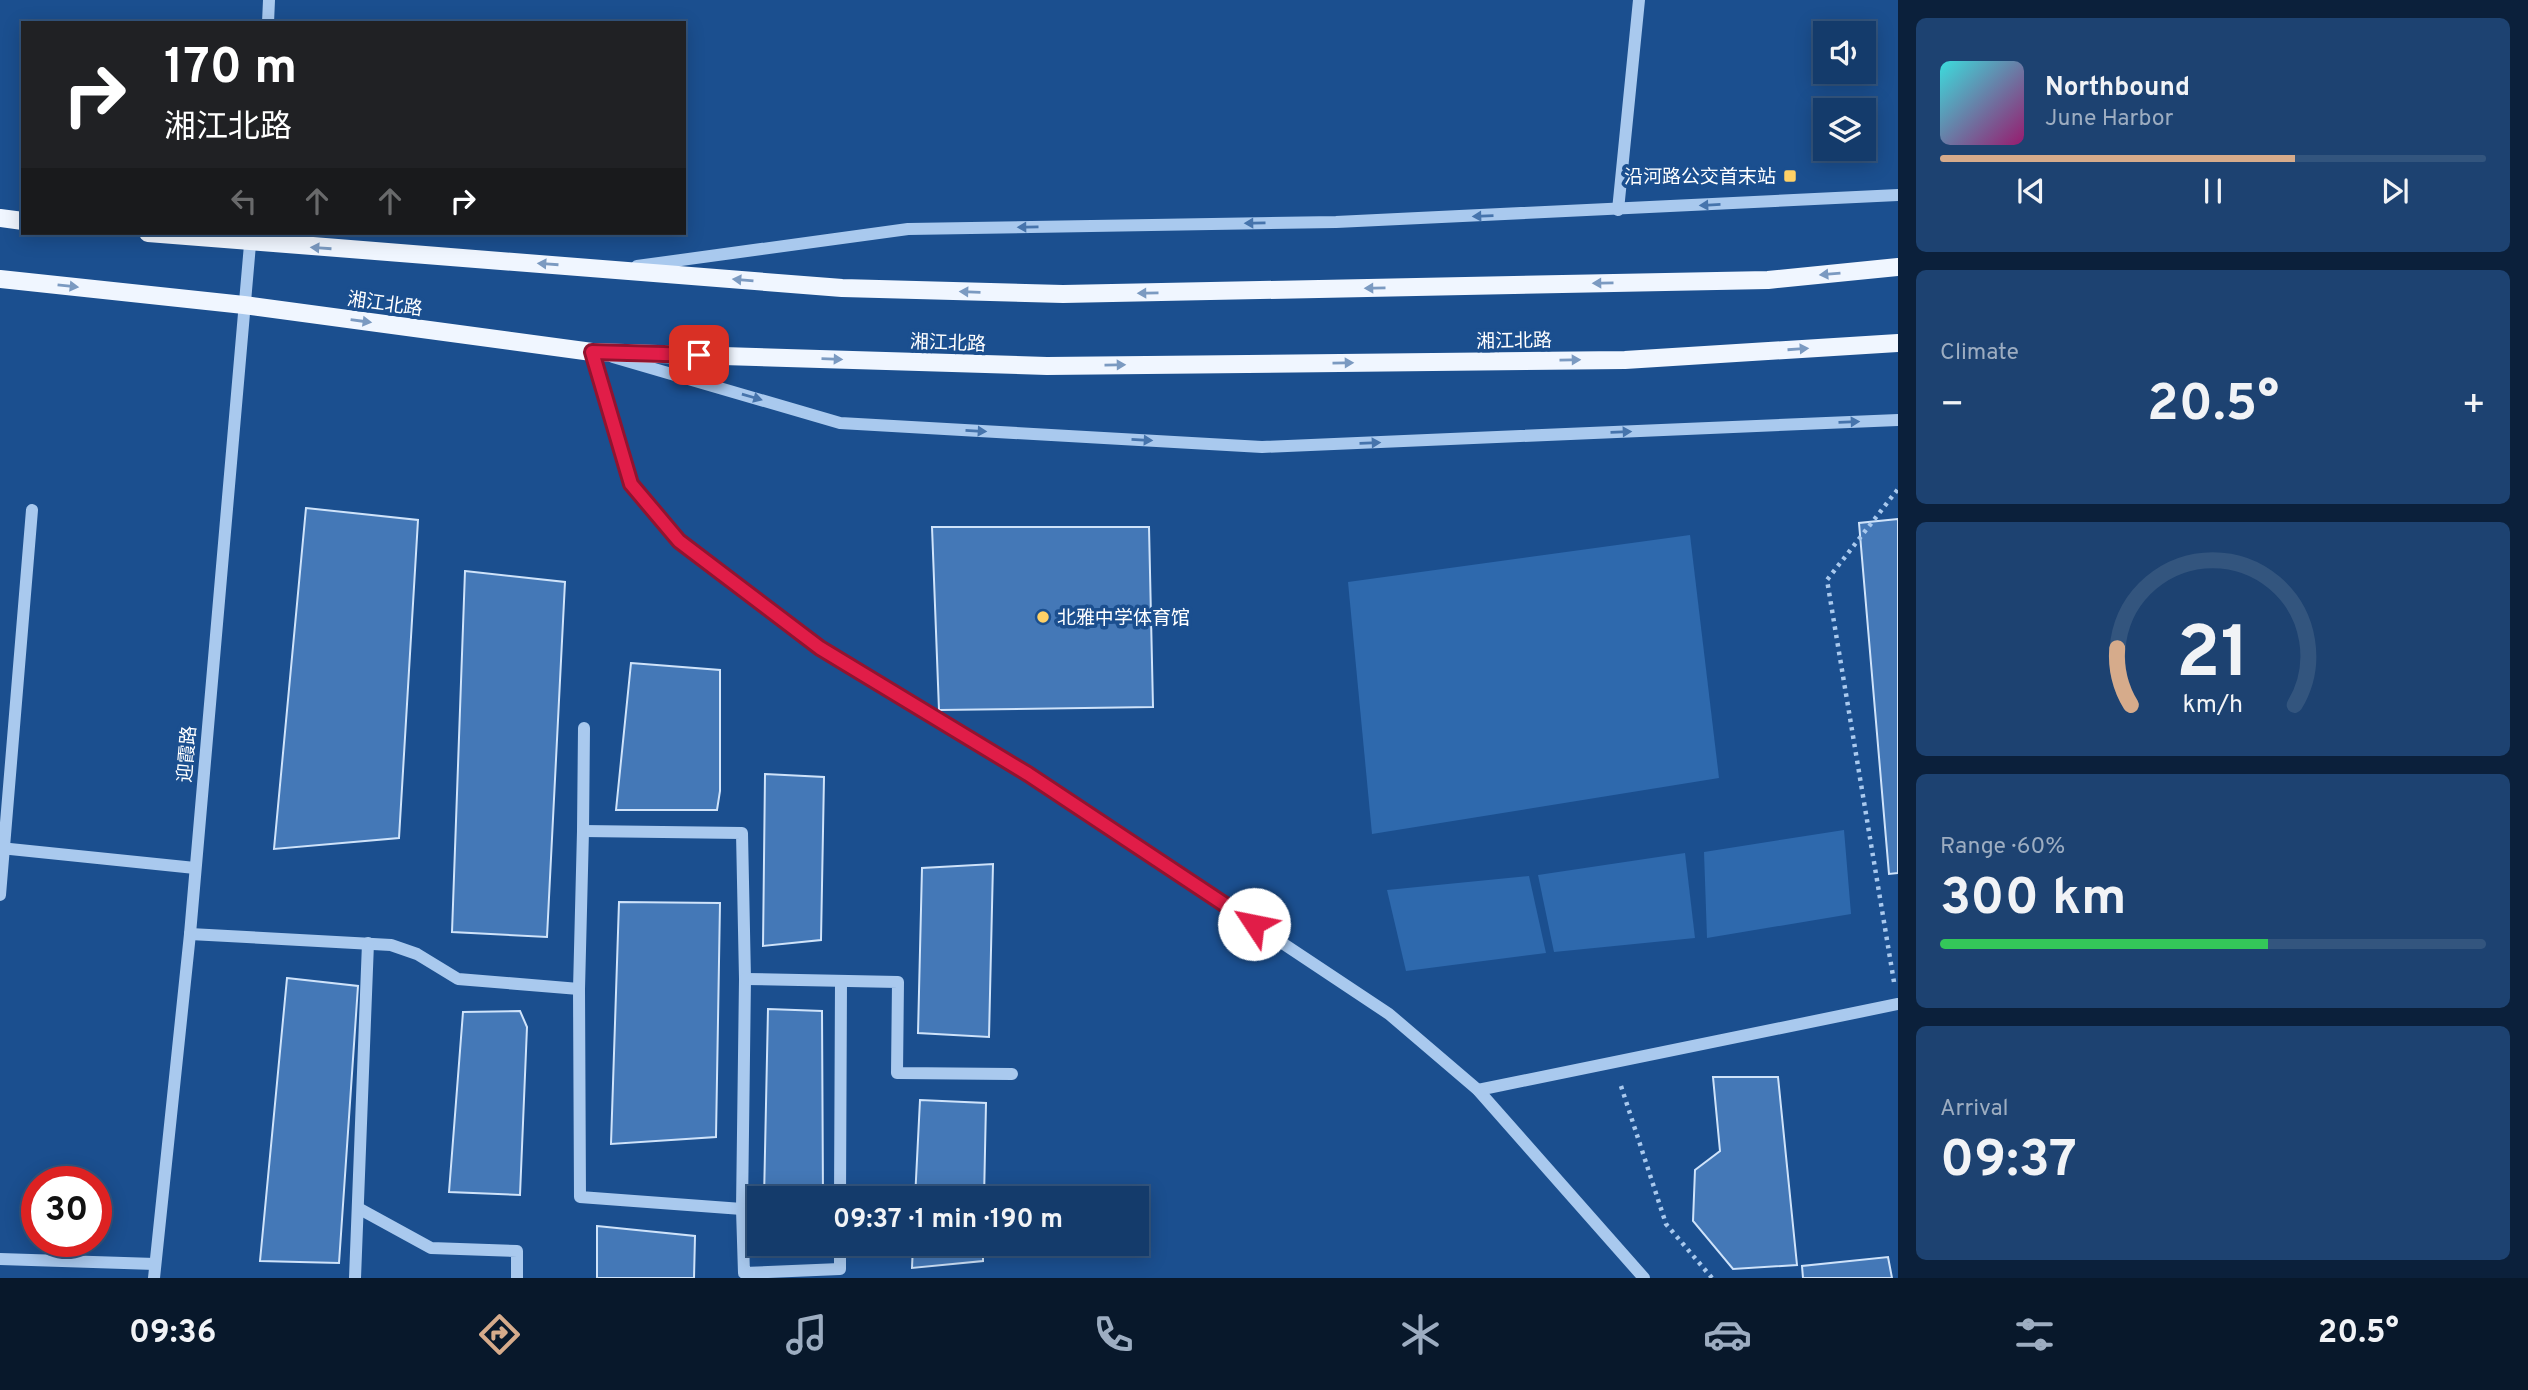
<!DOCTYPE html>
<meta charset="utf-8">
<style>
:root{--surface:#143b6b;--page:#1d4271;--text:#f1f3f6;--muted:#9dadc1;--line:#33557e;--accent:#d6ab8b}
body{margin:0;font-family:Overpass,"Noto Sans SC",sans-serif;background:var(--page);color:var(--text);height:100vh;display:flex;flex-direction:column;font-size:26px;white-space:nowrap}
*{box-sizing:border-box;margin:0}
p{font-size:23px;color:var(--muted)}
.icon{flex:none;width:38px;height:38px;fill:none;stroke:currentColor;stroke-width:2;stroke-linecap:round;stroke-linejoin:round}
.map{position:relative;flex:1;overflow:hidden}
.details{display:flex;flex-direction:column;gap:18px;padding:18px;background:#0b203b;width:630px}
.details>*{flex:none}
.guide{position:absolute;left:21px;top:21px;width:665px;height:214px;border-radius:0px;box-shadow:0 4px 18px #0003,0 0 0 2px var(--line);background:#202124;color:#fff;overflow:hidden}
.fabs{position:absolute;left:1813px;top:21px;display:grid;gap:14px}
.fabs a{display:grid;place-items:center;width:63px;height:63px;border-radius:0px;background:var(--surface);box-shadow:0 4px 18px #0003,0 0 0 2px var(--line);font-size:35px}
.speed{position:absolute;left:21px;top:1166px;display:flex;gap:14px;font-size:35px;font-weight:700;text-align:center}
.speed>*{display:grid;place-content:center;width:91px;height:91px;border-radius:50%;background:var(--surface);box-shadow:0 4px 18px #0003,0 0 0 2px var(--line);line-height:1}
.speed .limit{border:10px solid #d22;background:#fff;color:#111}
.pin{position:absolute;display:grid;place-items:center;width:60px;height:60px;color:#fff;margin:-30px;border-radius:14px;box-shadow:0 4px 10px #0006}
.me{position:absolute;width:77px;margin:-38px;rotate:304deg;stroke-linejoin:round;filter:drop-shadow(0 0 5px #0008)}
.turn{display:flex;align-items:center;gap:24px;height:147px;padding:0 28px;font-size:32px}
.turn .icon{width:91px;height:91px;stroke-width:2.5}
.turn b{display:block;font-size:49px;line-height:60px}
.lanes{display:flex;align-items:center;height:66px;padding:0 28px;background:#0003;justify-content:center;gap:35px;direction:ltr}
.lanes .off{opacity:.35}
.big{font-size:52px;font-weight:700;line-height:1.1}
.details .widget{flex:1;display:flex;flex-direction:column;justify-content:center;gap:10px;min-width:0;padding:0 24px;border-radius:10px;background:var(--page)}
.details .dial{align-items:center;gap:0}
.dial svg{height:182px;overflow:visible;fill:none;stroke:var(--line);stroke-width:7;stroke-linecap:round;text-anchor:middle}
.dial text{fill:var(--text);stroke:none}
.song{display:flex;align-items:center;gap:21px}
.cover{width:84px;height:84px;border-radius:10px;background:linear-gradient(135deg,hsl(180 70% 55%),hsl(320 70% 35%))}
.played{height:7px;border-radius:4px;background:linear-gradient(90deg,var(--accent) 65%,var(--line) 65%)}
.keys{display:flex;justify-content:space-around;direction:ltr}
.heat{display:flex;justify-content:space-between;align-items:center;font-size:38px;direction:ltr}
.charge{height:10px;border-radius:5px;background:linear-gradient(90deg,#34c759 60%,var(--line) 0)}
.trip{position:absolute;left:747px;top:1186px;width:402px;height:70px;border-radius:0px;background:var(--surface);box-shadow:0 4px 18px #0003,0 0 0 2px var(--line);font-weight:700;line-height:70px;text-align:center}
.dock{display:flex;height:112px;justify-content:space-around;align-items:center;background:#08182b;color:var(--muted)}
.dock .icon{width:49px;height:49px}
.dock .on{color:var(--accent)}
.dock b{font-size:32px;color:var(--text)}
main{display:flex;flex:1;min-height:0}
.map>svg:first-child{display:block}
</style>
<main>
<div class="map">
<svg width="1898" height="1278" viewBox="0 0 1898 1278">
<rect width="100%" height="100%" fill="#1b4f8f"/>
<g fill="#2e69ad">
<polygon points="1690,535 1719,778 1372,834 1348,582"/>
<polygon points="1844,830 1851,914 1707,938 1704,852"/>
<polygon points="1685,853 1695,938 1554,952 1538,875"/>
<polygon points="1529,876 1546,953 1406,971 1387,890"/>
</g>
<g fill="#4478b7" stroke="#cfe3fa" stroke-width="2">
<polygon points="306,508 418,520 399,838 274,849"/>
<polygon points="1898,519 1898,873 1889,874 1859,523"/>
<polygon points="932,527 1149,527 1153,707 939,710"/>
<polygon points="465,571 565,582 547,937 452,932"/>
<polygon points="631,663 720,670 720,791 717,810 616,810"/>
<polygon points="765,774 824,777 821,940 763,946"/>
<polygon points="993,864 989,1037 918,1033 922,868"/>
<polygon points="619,902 720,903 716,1137 611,1144"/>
<polygon points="287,978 358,986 339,1263 260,1261"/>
<polygon points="768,1009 822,1011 823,1199 764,1199"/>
<polygon points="520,1011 527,1027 520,1195 449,1192 463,1012"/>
<polygon points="1713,1077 1778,1077 1797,1265 1733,1269 1693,1221 1695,1170 1720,1151"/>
<polygon points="920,1100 986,1103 984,1199 915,1199"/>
<polygon points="597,1226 695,1236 694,1278 597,1278"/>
<polygon points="913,1244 983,1244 983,1261 912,1268"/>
<polygon points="1888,1257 1892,1278 1803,1278 1802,1266"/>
</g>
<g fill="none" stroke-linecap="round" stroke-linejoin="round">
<g stroke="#a9c9ee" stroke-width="4.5" stroke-dasharray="3.5 5" stroke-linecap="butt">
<polyline points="1894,982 1827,580 1898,489"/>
<polyline points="1621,1086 1666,1224 1712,1278"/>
</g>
<g stroke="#a9c9ee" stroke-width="12">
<polyline points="268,23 269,0"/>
<polyline points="1618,210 1639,0"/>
<polyline points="637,266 908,229 1336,222 1898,195"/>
<polyline points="592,352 631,484 679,541 820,648 1028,774 1389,1014 1478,1090 1644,1278"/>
<polyline points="613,357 840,423 1262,447 1898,420"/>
<polyline points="584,728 583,831 579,989 580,1197 742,1209"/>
<polyline points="583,831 742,833 745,979 742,1209 744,1273 840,1269 840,1244"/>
<polyline points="0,848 195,868"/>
<polyline points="0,895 32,510"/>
<polyline points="190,934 391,945 417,954 458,979 579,989"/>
<polyline points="745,979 898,982 897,1073 1012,1074"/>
<polyline points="1478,1090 1898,1004"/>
<polyline points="840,1199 841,982"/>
<polyline points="358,1208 431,1248 517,1251 517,1278"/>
<polyline points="0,1259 155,1264"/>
<polyline points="154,1278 190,934 251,233"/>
<polyline points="355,1278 368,943"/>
</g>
<g stroke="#f0f6ff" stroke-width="18">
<polyline points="0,218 23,221"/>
<polyline points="148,233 842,288 1063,294 1768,280 1898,267"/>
<polyline points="0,279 244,305 592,352 1047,366 1625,360 1898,343"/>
</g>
</g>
<defs><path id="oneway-solid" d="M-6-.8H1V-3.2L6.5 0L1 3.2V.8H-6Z" transform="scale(1.75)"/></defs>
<g fill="#4674ac">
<use href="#oneway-solid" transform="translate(1710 205) rotate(177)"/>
<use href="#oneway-solid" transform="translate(1483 216) rotate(178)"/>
<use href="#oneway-solid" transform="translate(1255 223) rotate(179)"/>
<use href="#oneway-solid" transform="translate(1028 227) rotate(179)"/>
<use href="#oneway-solid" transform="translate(752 397) rotate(16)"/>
<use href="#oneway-solid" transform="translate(1849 422) rotate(-2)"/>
<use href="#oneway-solid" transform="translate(976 431) rotate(3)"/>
<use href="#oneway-solid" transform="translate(1621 432) rotate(-2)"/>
<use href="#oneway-solid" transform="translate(1142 440) rotate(3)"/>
<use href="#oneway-solid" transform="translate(1370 443) rotate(-2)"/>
</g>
<g fill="#7b9ac1">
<use href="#oneway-solid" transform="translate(321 248) rotate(-176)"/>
<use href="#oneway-solid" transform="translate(548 264) rotate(-176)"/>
<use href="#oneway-solid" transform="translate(1830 274) rotate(175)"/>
<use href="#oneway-solid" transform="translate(743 280) rotate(-175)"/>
<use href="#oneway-solid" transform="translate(1603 283) rotate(179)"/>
<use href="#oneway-solid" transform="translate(68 286) rotate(6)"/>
<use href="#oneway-solid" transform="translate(1375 288) rotate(179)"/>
<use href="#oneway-solid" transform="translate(970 292) rotate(-178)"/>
<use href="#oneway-solid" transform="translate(1148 293) rotate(179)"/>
<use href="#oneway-solid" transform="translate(361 321) rotate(8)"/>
<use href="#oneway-solid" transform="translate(1798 349) rotate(-4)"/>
<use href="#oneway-solid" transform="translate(832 359) rotate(2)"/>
<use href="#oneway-solid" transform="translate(1570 360) rotate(-1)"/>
<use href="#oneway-solid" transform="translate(1343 363) rotate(-1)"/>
<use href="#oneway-solid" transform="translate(1115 365) rotate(-1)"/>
</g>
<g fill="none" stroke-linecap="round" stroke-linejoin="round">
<defs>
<polyline id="route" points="699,355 592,352 631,484 679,541 820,648 1028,774 1254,924"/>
</defs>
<use href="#route" stroke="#92132f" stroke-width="18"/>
<use href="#route" stroke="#e11d48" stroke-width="12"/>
</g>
<g fill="#ffd166" stroke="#1b4f8f" stroke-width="2.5">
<rect x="1783" y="169" width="14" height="14" rx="3.5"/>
<circle cx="1043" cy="617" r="7"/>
</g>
<g text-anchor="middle" stroke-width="7" stroke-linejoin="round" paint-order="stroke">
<g font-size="19" fill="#fff" stroke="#1b4f8f" text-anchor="end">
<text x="1776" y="183">沿河路公交首末站</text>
<text x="1057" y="624" text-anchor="start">北雅中学体育馆</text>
</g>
<g font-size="19" fill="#fff" stroke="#1b4f8f">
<text transform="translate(385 303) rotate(8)" y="7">湘江北路</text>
<text transform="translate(1514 340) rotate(-1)" y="7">湘江北路</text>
<text transform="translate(948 342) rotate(2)" y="7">湘江北路</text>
<text transform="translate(186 754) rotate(-85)" y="7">迎霞路</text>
</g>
</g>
</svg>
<div class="fabs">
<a><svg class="icon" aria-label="sound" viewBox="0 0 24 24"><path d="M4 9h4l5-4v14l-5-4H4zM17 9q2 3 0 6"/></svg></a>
<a><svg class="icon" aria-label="layers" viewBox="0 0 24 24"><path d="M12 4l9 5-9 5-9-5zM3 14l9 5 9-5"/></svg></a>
</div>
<div class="speed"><div class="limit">30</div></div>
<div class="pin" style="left:699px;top:355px;background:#d93025"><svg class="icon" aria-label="arrive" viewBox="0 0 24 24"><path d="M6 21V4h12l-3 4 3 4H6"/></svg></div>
<svg class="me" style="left:1254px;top:924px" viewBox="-20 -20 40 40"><circle r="19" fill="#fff"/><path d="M0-13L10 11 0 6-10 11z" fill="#e11d48"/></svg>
<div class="trip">09:37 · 1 min · 190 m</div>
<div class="guide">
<div class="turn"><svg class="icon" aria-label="right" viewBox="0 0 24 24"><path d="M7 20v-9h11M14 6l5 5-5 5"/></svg><div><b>170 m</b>湘江北路</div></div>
<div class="lanes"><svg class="icon off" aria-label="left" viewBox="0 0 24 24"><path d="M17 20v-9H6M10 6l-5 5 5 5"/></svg><svg class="icon off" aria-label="ahead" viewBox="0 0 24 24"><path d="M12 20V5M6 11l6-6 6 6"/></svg><svg class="icon off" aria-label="ahead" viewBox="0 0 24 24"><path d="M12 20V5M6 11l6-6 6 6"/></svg><svg class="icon" aria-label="right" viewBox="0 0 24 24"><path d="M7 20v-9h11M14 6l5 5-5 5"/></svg></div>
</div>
</div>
<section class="details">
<div class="widget">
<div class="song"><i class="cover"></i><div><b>Northbound</b><p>June Harbor</p></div></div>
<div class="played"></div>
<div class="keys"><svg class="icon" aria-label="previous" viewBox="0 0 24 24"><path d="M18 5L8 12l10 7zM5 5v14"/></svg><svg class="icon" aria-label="pause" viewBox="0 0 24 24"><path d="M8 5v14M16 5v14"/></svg><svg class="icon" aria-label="next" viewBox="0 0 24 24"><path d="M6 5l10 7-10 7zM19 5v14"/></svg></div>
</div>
<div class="widget"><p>Climate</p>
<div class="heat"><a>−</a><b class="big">20.5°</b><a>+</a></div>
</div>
<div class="widget dial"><svg viewBox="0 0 100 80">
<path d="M14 69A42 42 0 1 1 86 69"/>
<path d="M14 69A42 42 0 0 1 8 44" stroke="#d6ab8b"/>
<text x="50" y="56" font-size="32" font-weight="700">21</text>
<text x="50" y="72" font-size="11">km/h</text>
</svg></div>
<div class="widget"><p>Range · 60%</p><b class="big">300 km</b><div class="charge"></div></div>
<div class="widget"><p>Arrival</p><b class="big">09:37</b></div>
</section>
</main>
<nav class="dock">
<b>09:36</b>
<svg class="icon on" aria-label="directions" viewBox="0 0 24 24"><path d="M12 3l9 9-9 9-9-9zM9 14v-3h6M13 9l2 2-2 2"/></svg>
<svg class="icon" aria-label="music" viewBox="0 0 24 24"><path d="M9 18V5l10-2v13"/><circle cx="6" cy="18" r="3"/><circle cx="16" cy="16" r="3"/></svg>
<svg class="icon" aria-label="phone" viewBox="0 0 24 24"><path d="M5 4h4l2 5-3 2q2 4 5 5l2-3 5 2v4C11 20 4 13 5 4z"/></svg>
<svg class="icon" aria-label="climate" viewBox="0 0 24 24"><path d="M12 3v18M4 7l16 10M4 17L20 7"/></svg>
<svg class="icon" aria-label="car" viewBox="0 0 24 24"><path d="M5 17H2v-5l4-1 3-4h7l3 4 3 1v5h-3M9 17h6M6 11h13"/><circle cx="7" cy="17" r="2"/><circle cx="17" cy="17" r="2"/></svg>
<svg class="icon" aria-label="filters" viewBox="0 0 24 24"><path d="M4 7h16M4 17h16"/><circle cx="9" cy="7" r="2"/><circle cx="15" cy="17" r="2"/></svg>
<b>20.5°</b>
</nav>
